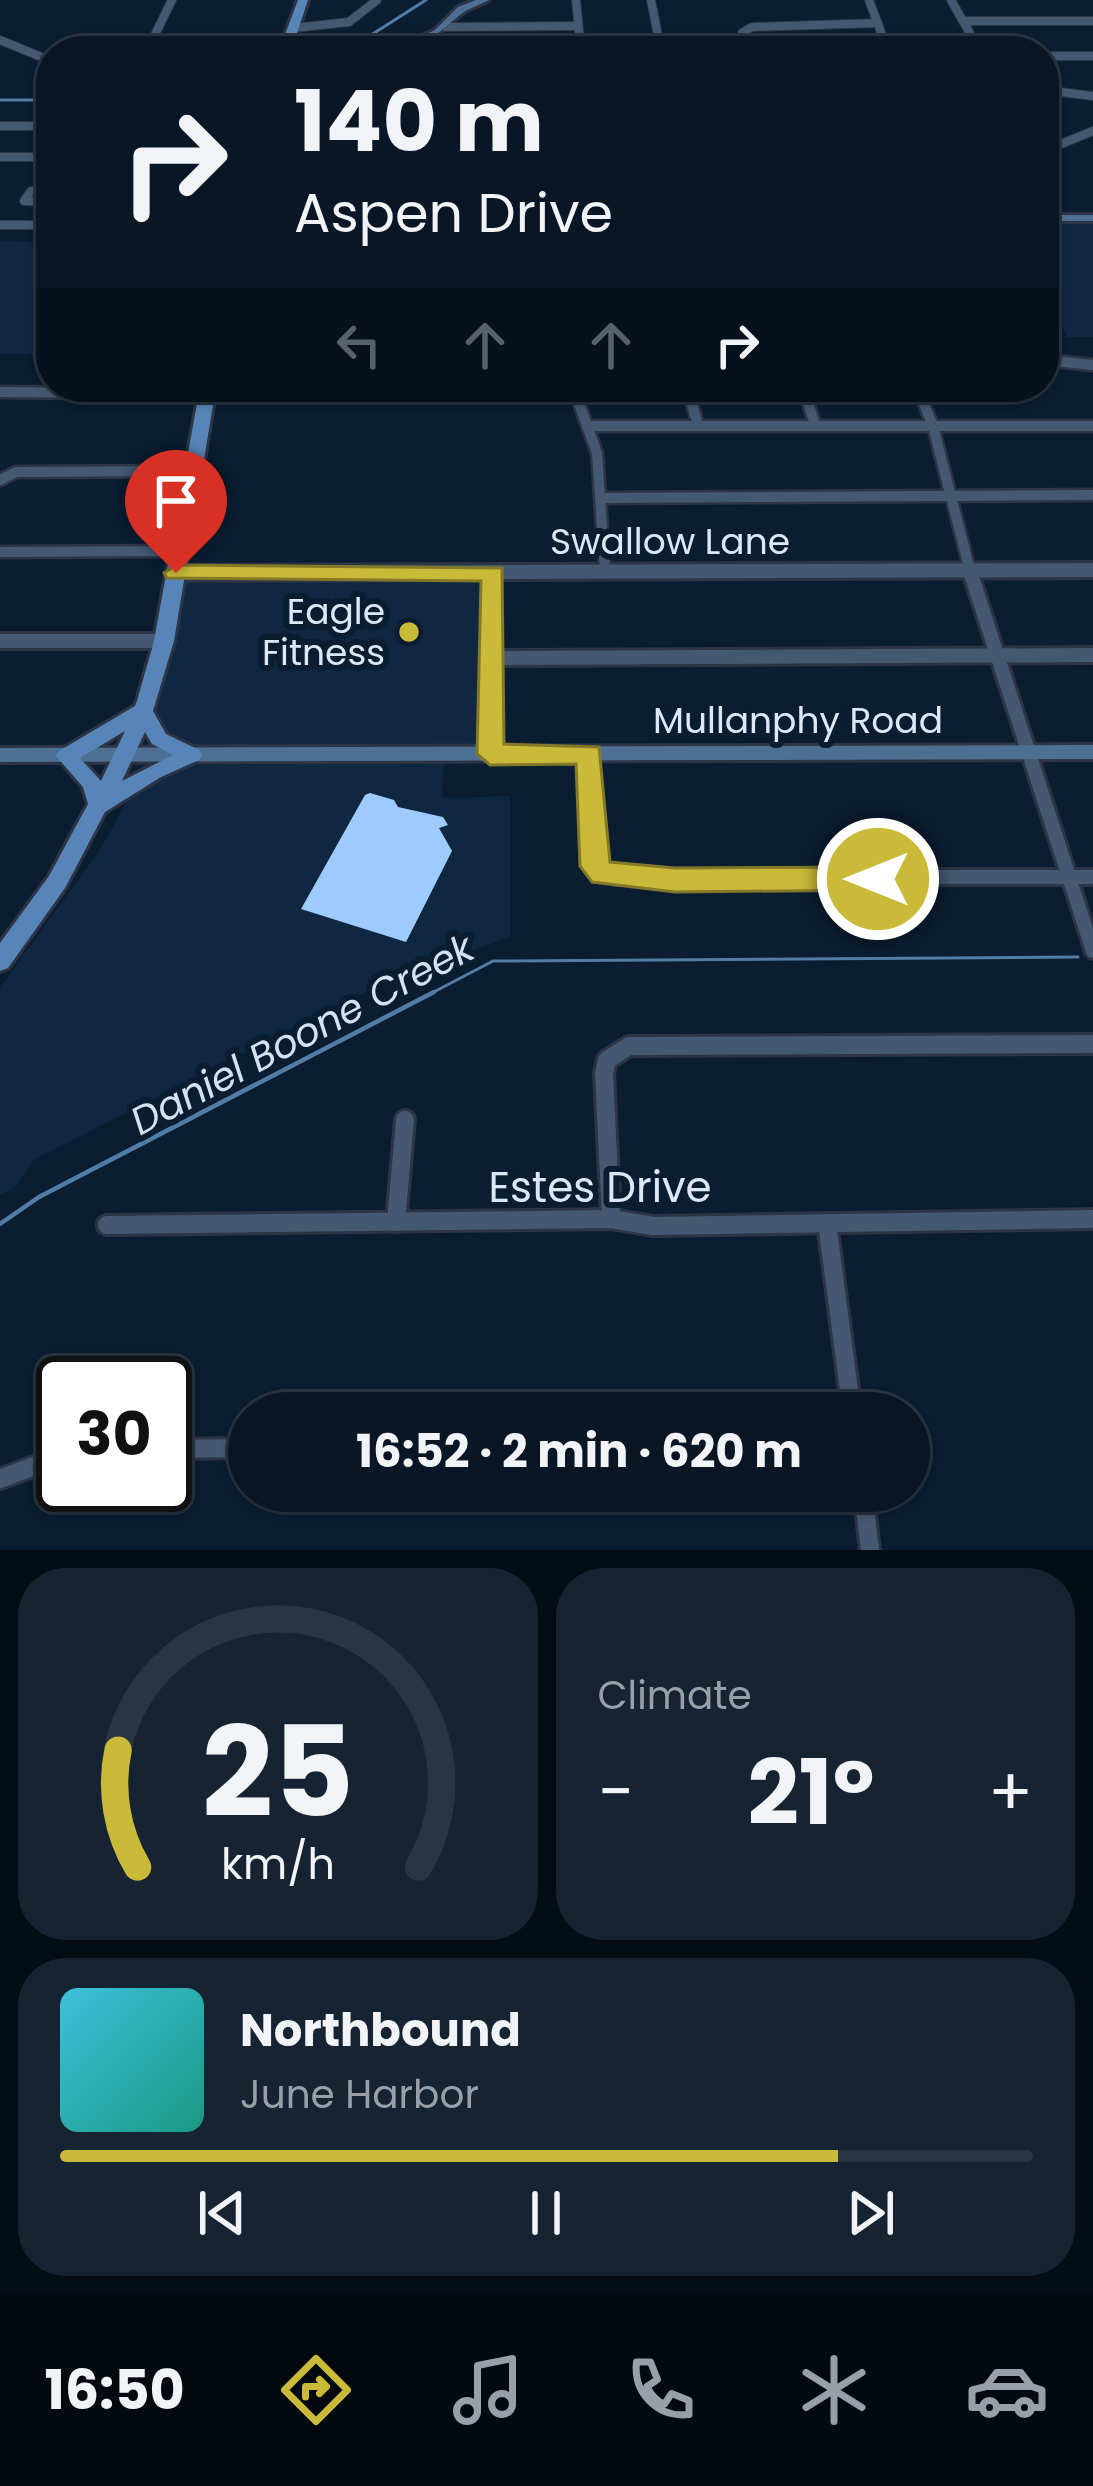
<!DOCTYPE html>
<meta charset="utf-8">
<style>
:root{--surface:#081625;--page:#162332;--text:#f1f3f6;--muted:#989fa7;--line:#293542;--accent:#caba3a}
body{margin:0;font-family:Poppins,sans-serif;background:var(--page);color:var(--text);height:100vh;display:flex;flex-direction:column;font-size:45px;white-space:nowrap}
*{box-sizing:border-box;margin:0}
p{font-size:39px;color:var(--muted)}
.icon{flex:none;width:66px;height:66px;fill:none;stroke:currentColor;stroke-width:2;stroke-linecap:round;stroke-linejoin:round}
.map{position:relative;height:1550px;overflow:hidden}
.side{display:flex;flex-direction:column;gap:18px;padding:18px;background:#040c14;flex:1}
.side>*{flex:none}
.guide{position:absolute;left:36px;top:36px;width:1023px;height:366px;border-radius:48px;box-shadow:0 3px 9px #0004,0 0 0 3px var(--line);background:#081625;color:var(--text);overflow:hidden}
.speed{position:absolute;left:36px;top:1356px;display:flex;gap:24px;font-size:60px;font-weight:700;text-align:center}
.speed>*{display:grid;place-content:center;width:156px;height:156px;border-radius:50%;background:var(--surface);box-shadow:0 3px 9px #0004,0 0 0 3px var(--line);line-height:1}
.speed .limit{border:6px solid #111;border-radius:18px;background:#fff;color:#111}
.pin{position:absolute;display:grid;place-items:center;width:102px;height:102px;color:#fff;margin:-123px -51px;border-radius:50% 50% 50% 0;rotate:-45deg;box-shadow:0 0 12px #0007}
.pin .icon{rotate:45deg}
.me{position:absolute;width:132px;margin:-66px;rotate:270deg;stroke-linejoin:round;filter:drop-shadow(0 0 9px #0008)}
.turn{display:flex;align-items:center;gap:42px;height:252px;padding:0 60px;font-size:54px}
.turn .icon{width:156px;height:156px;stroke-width:2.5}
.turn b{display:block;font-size:84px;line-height:102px}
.lanes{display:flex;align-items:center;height:114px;padding:0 60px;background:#0003;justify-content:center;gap:60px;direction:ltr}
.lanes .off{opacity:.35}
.big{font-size:90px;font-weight:700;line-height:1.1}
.side .widget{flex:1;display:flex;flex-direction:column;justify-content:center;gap:18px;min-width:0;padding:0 42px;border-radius:48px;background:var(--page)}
.side .dial{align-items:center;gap:0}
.dial svg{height:312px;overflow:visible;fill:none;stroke:var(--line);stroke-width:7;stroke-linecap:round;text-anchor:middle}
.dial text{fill:var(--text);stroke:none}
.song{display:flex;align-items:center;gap:36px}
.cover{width:144px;height:144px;border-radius:18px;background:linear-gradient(135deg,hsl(190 70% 55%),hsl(170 70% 35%))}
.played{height:12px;border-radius:6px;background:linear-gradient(90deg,var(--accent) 80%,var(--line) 80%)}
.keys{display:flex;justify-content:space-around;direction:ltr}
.heat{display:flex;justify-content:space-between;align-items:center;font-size:66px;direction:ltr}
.side .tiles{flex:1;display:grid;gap:18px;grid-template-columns:1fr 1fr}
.widget:last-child{grid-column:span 2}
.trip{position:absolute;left:228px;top:1392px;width:702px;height:120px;border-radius:60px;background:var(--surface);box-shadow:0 3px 9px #0004,0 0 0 3px var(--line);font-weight:700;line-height:120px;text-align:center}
.dock{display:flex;height:192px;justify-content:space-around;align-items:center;background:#03090f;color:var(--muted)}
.dock .icon{width:84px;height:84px}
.dock .on{color:var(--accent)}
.dock b{font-size:54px;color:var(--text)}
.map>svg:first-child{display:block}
</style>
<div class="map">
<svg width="1093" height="1550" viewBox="0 0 1093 1550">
<rect width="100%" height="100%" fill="#0a1d31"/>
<g fill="#0f2740">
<polygon points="1044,221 1093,221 1093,337 1067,337 1044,286"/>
<polygon points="0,241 51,242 51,354 0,354"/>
<polygon points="187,578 485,578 479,744 148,745"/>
<polygon points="444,760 442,798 510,796 510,937 396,977 35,1159 14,1188 0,1195 0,987 100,850 132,792 173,766"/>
</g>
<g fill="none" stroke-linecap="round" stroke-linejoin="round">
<g stroke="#517ca6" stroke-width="3">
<polyline points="305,46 371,35 426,0"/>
<polyline points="246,51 271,48"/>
<polyline points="0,100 51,100"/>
<polyline points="428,995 493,961 1078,957"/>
</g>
<polyline stroke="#517ca6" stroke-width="4.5" points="0,1224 39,1197 434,992"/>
</g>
<polygon fill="#9ecbfe" points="370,793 394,800 398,807 443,817 448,825 439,828 452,851 406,942 301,909 365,795"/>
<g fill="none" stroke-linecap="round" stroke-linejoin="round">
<defs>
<g id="street-far3">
<polyline points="576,0 581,51"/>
<polyline points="651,0 661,51"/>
<polyline points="869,0 888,51"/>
<polyline points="951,0 980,51"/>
<polyline points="964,21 1093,21"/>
<polyline points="446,27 578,26"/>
<polyline points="294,28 349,22 377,0"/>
<polyline points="0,40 51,61"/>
<polyline points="147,51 172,0"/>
<polyline points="748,51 742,33 752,27 878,23"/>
<polyline points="1044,56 1093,56"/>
<polyline points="1044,90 1093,96"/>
<polyline points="0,126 51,126"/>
<polyline points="0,157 51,157"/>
<polyline points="51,191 31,191 24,201 51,202"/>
<polyline points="1044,191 1055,187 1057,177 1047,162 1049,149 1093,131"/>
<polyline points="0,225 51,225"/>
</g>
<g id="street-far2">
<polyline points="1044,360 1093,365"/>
<polyline points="573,387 597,453 605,571"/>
<polyline points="687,387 698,425"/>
<polyline points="803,387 815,424"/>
<polyline points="917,387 933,426 970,571"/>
<polyline points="0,392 207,394"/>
<polyline points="589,426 1093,426"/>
<polyline points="0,480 16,472 190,471"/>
<polyline points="600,498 1093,495"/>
<polyline points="0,552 177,551"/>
<polyline points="939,571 1093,570"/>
</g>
<g id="street-far1">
<polyline points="969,568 1093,951"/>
<polyline points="176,573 1093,570"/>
<polyline points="0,641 164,641"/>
<polyline points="492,658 1093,655"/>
<polyline points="490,754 493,573"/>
<polyline points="589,754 594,866 615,877 1093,877"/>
</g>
<g id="street">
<polyline points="611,1219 604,1073 607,1060 629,1046 1093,1044"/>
<polyline points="396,1222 405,1120"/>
<polyline points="827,1223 852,1413"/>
<polyline points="107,1225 611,1219 653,1226 1093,1219"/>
<polyline points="165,1449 249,1448"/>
<polyline points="0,1479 63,1455"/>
<polyline points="863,1491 870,1550"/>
</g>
<g id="secondary">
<path d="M476,0H489C480,5 469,8 461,14C438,32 424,51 391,51L435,30L458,7Z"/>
<rect x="1044" y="215" width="49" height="6"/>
<polygon points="1093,745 1093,759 0,762 0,748"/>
</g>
<g id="primary">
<polygon points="298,0 308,0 291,51 279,51"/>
<path d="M200,387H216L174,641L153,711L166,734L199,750L202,755L199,760L161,777L105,812L65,888L8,968L0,971V943L49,876L88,804L83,787L56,756L59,751L135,706L137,701L154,641ZM125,731L101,781L80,758ZM145,732L152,744L173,755L122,781Z"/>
</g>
</defs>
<use href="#street-far3" stroke="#2c3445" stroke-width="10"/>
<use href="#street-far2" stroke="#2c3445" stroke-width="15"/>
<use href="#street-far1" stroke="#2c3445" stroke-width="20"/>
<use href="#street" stroke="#2c3445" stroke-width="24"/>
<use href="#secondary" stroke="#2c3445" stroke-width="6"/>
<use href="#primary" stroke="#2c3445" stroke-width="6"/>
<use href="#street-far3" stroke="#445971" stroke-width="8"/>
<use href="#street-far2" stroke="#445971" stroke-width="10"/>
<use href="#street-far1" stroke="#445971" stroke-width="14"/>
<use href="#street" stroke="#445971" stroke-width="18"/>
<use href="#secondary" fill="#4e6f94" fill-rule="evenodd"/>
<use href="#primary" fill="#5885b7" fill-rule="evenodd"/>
</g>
<polygon fill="#caba3a" stroke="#837926" stroke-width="3" points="176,565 502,568 504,744 599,747 610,862 675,868 878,867 888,870 892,879 888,887 878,890 675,892 592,882 580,866 576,764 490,765 477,754 481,581 167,578 164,573"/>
<circle fill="#caba3a" stroke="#0a1d31" stroke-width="4.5" cx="409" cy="632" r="12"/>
<g text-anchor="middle" stroke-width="12" stroke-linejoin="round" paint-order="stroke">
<g font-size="36" fill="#dce8f7" stroke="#0a1d31">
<text x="670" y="554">Swallow Lane</text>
<text x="798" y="733">Mullanphy Road</text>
</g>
<g font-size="36" fill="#dce8f7" stroke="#0a1d31" text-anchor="end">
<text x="385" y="624">Eagle<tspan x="385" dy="41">Fitness</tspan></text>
</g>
<g font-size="39" font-style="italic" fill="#d4e3f3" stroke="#0a1d31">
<text transform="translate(302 1034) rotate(-28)" y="14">Daniel Boone Creek</text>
</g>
<g font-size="42" fill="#dce8f7" stroke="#0a1d31">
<text x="600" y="1202">Estes Drive</text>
</g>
</g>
</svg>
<div class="speed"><div class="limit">30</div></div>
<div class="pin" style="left:176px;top:573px;background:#d93025"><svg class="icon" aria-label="arrive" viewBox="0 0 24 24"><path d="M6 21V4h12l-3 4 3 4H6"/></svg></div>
<svg class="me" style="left:878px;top:879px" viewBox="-20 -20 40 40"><circle r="17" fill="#caba3a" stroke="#fff" stroke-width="3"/><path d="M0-11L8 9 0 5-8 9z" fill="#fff"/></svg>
<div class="trip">16:52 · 2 min · 620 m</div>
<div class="guide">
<div class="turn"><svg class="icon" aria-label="right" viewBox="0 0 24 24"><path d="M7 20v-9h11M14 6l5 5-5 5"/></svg><div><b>140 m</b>Aspen Drive</div></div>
<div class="lanes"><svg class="icon off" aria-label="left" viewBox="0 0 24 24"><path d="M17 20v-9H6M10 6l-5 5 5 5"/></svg><svg class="icon off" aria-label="ahead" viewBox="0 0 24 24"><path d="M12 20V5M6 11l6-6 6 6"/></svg><svg class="icon off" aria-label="ahead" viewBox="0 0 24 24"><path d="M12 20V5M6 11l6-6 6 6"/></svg><svg class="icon" aria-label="right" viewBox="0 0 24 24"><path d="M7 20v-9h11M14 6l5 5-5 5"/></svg></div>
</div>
</div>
<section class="side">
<div class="tiles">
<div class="widget dial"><svg viewBox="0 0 100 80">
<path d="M14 69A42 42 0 1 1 86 69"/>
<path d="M14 69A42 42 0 0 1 9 39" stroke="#caba3a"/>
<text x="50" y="56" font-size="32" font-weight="700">25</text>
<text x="50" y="72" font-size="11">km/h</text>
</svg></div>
<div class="widget"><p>Climate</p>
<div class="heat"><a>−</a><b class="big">21°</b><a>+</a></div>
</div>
<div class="widget">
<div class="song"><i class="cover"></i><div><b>Northbound</b><p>June Harbor</p></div></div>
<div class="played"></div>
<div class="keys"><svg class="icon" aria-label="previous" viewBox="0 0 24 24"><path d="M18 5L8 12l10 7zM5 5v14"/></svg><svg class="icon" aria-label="pause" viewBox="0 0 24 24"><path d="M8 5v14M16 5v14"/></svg><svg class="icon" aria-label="next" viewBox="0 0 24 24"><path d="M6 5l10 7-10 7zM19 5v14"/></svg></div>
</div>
</div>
</section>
<nav class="dock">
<b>16:50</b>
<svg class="icon on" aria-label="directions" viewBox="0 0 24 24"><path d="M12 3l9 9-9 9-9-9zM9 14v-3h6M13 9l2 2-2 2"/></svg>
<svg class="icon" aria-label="music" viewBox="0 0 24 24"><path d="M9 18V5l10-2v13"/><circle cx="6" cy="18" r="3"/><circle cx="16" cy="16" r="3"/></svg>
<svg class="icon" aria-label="phone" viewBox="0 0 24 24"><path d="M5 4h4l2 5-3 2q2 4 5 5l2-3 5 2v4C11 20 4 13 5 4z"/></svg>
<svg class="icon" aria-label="climate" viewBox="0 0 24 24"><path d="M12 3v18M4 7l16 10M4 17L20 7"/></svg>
<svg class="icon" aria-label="car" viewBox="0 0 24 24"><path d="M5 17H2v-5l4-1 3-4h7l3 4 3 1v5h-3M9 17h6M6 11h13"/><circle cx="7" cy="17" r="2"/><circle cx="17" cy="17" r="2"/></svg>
</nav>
